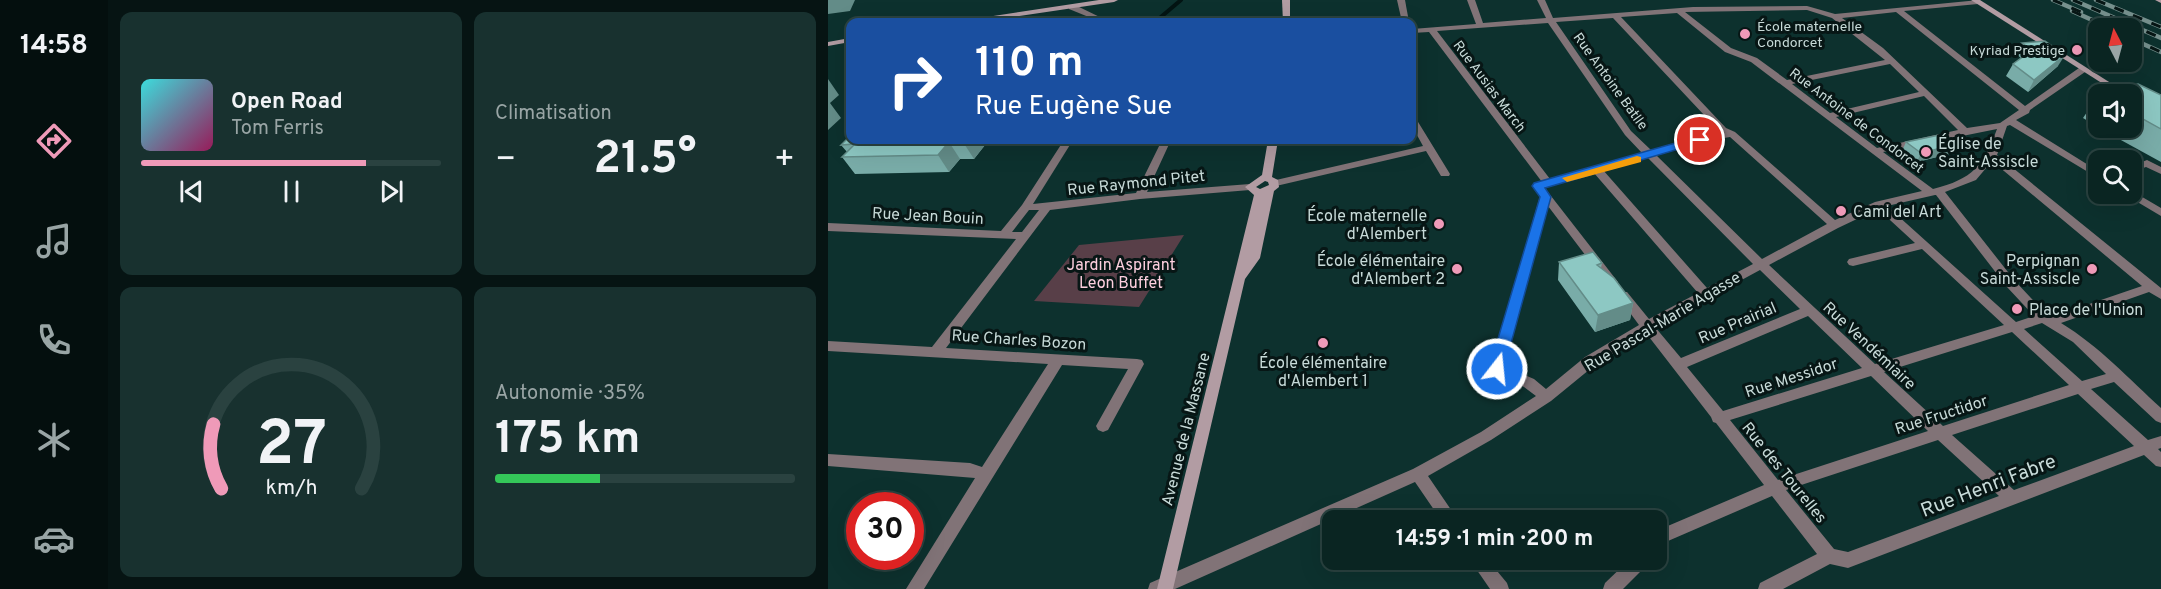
<!DOCTYPE html>
<html lang="fr">
<meta charset="utf-8">
<style>
:root{--surface:#0a2522;--page:#18312f;--text:#f1f3f6;--muted:#99a5a5;--line:#2a4240;--accent:#ef9ab8}
body{margin:0;font-family:Overpass,sans-serif;background:var(--page);color:var(--text);height:100vh;display:flex;flex-direction:column;font-size:22px;white-space:nowrap}
*{box-sizing:border-box;margin:0}
p{font-size:20px;color:var(--muted)}
.icon{flex:none;width:33px;height:33px;fill:none;stroke:currentColor;stroke-width:2;stroke-linecap:round;stroke-linejoin:round}
.map{position:relative;flex:1;overflow:hidden}
.sheet{display:flex;flex-direction:column;gap:12px;padding:12px;background:#061413;width:720px}
.sheet>*{flex:none}
.banner{position:absolute;left:18px;top:18px;width:570px;height:126px;border-radius:12px;box-shadow:0 6px 24px #0002,0 0 0 2px var(--line);background:#1a4fa0;color:#fff;overflow:hidden}
.needle{width:39px;rotate:354deg}
.buttons{position:absolute;left:1260px;top:18px;display:grid;gap:12px}
.buttons a{display:grid;place-items:center;width:54px;height:54px;border-radius:12px;background:var(--surface);box-shadow:0 6px 24px #0002,0 0 0 2px var(--line);font-size:30px}
.speed{position:absolute;left:18px;top:492px;display:flex;gap:12px;font-size:30px;font-weight:700;text-align:center}
.speed>*{display:grid;place-content:center;width:78px;height:78px;border-radius:50%;background:var(--surface);box-shadow:0 6px 24px #0002,0 0 0 2px var(--line);line-height:1}
.speed .limit{border:9px solid #d22;background:#fff;color:#111}
.pin{position:absolute;display:grid;place-items:center;width:51px;height:51px;color:#fff;margin:-26px;border:3px solid #fff;border-radius:50%;box-shadow:0 2px 6px #0007}
.me{position:absolute;width:66px;margin:-33px;rotate:16deg;stroke-linejoin:round;filter:drop-shadow(0 0 4px #0008)}
.turn{display:flex;align-items:center;gap:21px;height:126px;padding:0 30px;font-size:27px}
.turn .icon{width:78px;height:78px;stroke-width:2.5}
.turn b{display:block;font-size:42px;line-height:51px}
.big{font-size:45px;font-weight:700;line-height:1.1}
.sheet .tile{flex:1;display:flex;flex-direction:column;justify-content:center;gap:9px;min-width:0;padding:0 21px;border-radius:12px;background:var(--page)}
.sheet .dial{align-items:center;gap:0}
.dial svg{height:156px;overflow:visible;fill:none;stroke:var(--line);stroke-width:7;stroke-linecap:round;text-anchor:middle}
.dial text{fill:var(--text);stroke:none}
.song{display:flex;align-items:center;gap:18px}
.cover{width:72px;height:72px;border-radius:9px;background:linear-gradient(135deg,hsl(180 70% 55%),hsl(330 70% 35%))}
.played{height:6px;border-radius:3px;background:linear-gradient(90deg,var(--accent) 75%,var(--line) 75%)}
.keys{display:flex;justify-content:space-around;direction:ltr}
.heat{display:flex;justify-content:space-between;align-items:center;font-size:33px;direction:ltr}
.charge{height:9px;border-radius:4px;background:linear-gradient(90deg,#34c759 35%,var(--line) 0)}
.sheet .tiles{flex:1;display:grid;gap:12px;grid-template-columns:repeat(2,1fr)}
.trip{position:absolute;left:494px;top:510px;width:345px;height:60px;border-radius:12px;background:var(--surface);box-shadow:0 6px 24px #0002,0 0 0 2px var(--line);font-weight:700;line-height:60px;text-align:center}
main{display:flex;flex:1;min-height:0}
.menu{display:flex;flex-direction:column;width:108px;justify-content:space-around;align-items:center;background:#040f0e;color:var(--muted)}
.menu .icon{width:42px;height:42px}
.menu .active{color:var(--accent)}
.menu b{font-size:27px;color:var(--text)}
.map>svg:first-child{display:block}
</style>
<main>
<nav class="menu">
<b>14:58</b>
<svg class="icon active" aria-label="directions" viewBox="0 0 24 24"><path d="M12 3l9 9-9 9-9-9zM9 14v-3h6M13 9l2 2-2 2"/></svg>
<svg class="icon" aria-label="music" viewBox="0 0 24 24"><path d="M9 18V5l10-2v13"/><circle cx="6" cy="18" r="3"/><circle cx="16" cy="16" r="3"/></svg>
<svg class="icon" aria-label="phone" viewBox="0 0 24 24"><path d="M5 4h4l2 5-3 2q2 4 5 5l2-3 5 2v4C11 20 4 13 5 4z"/></svg>
<svg class="icon" aria-label="climate" viewBox="0 0 24 24"><path d="M12 3v18M4 7l16 10M4 17L20 7"/></svg>
<svg class="icon" aria-label="car" viewBox="0 0 24 24"><path d="M5 17H2v-5l4-1 3-4h7l3 4 3 1v5h-3M9 17h6M6 11h13"/><circle cx="7" cy="17" r="2"/><circle cx="17" cy="17" r="2"/></svg>
</nav>
<section class="sheet">
<div class="tiles">
<div class="tile">
<div class="song"><i class="cover"></i><div><b>Open Road</b><p>Tom Ferris</p></div></div>
<div class="played"></div>
<div class="keys"><svg class="icon" aria-label="previous" viewBox="0 0 24 24"><path d="M18 5L8 12l10 7zM5 5v14"/></svg><svg class="icon" aria-label="pause" viewBox="0 0 24 24"><path d="M8 5v14M16 5v14"/></svg><svg class="icon" aria-label="next" viewBox="0 0 24 24"><path d="M6 5l10 7-10 7zM19 5v14"/></svg></div>
</div>
<div class="tile"><p>Climatisation</p>
<div class="heat"><a>−</a><b class="big">21.5°</b><a>+</a></div>
</div>
<div class="tile dial"><svg viewBox="0 0 100 80">
<path d="M14 69A42 42 0 1 1 86 69"/>
<path d="M14 69A42 42 0 0 1 10 36" stroke="#ef9ab8"/>
<text x="50" y="56" font-size="32" font-weight="700">27</text>
<text x="50" y="72" font-size="11">km/h</text>
</svg></div>
<div class="tile"><p>Autonomie · 35%</p><b class="big">175 km</b><div class="charge"></div></div>
</div>
</section>
<div class="map">
<svg width="1333" height="589" viewBox="0 0 1333 589">
<rect width="100%" height="100%" fill="#0d312e"/>
<polygon fill="#583f48" points="356,235 311,307 206,301 251,245"/>
<g fill="none" stroke-linecap="round" stroke-linejoin="round">
<polyline stroke="#031413" stroke-width="4" points="327,22 353,0"/>
<g fill="#817377" fill-rule="evenodd">
<polygon points="569,0 577,0 581,22 574,22"/>
<path d="M639,0H647L655,23L718,18L709,0H717L725,18L865,7L979,6L1007,14L1151,0L1154,2L1150,4L1076,11L1197,106L1251,68H1257V72L1202,110L1201,113L1188,120L1270,171V178L1182,125L1179,126L1169,155L1333,288V299L1321,292L1233,323C1271,346 1301,379 1333,408V423L1328,421L1286,382L1263,389L1320,440L1333,436V448L1330,449L1333,452V467L1328,466L1316,455L1020,568L1002,564L955,589H930L932,583L989,554L944,496L840,541L834,548L828,551V531L936,485L888,423L885,422L883,417L818,333L767,365L723,401L663,440L600,476L630,520H613L587,482L347,589H320L322,583L585,469L653,432L708,396L696,387L664,373L662,369L712,196L705,186L714,182L601,32L584,33V29L648,24ZM979,10L1004,18L1057,60L959,80L929,58L903,48L857,12ZM1068,12L1191,110L1172,123L1139,128L1055,48L1014,18ZM849,13L897,52L923,62L1094,191L1047,202L1007,220L907,132L898,128L793,17ZM785,18L892,132L894,133L872,136L823,150L803,131L728,22ZM720,23L797,135L814,153L722,179L609,31ZM1062,64L1091,92L1002,113L964,84ZM1096,96L1130,130L1049,148L1008,117ZM1169,129C1155,166 1145,179 1105,189L1055,152ZM902,137L999,224L934,259L828,155L873,142ZM819,157L925,264L879,288L775,170ZM1164,161L1314,286L1232,314H1218L1187,281L1117,192L1148,180ZM766,173L870,293L821,319L799,292H791L789,295L791,298L811,325L757,357L718,389L706,379L676,366L720,206L780,285H788L790,282L716,187ZM1107,195H1108L1179,287L1206,316L1188,322L1059,206ZM1050,209L1087,243L1021,259L1019,262L1021,265L1025,266L1094,249L1176,325L1047,364L941,265L1010,228ZM932,270L972,309L853,358L827,327ZM980,316L1034,368L895,411L859,367ZM1214,323L1245,342L1278,374L1254,381L1196,329ZM1184,332L1241,385L1115,426L1056,372ZM1043,376L1100,431L950,480L902,420ZM1250,394L1306,446L1186,490L1124,435ZM1110,440L1171,496L1020,552L1006,549L958,490Z"/>
<polygon points="241,5 247,5 282,22 273,22 241,9"/>
<polygon points="584,116 587,117 622,174 621,176 613,176 598,151 448,186 443,183 448,180 595,146 584,126"/>
<path d="M236,140H245L205,204L308,193L334,140H343L319,192L422,184L427,187L422,190L312,199L222,210L118,348L309,359L314,360L316,364L280,430L275,432L270,430L268,426L300,369L234,365L96,589H78L147,478L0,466V454L142,463L154,467L220,364L0,351V341L104,347L188,239L0,231V223L173,231L194,205ZM201,210H211L194,232H184Z"/>
<polygon points="1319,160 1333,167 1333,174 1318,167 1304,172 1304,166"/>
<polygon points="1304,191 1333,208 1333,216 1296,194 1304,194"/>
<polygon points="642,560 660,560 679,583 681,589 662,589"/>
<polygon points="801,560 820,560 818,566 795,589 775,589 777,583"/>
</g>
<g fill="#b29ca3" fill-rule="evenodd">
<polygon points="271,0 290,0 286,2 151,22 135,22 139,20"/>
<polygon points="454,0 462,0 462,22 455,22"/>
<polygon points="1143,0 1152,0 1300,94 1291,94"/>
<polygon points="1327,0 1333,0 1333,3"/>
<polygon points="22,38 22,42 0,46 0,42"/>
<path d="M440,140H450L444,177L450,180L451,187L446,191L432,258L417,279L345,589H329L426,195L417,187L434,175ZM437,181L440,182L441,185L432,189L428,187Z"/>
</g>
<defs>
<g id="rail">
<polyline points="1225,0 1253,12"/>
<polyline points="1245,0 1333,38"/>
<polyline points="1268,0 1333,27"/>
<polyline points="1244,11 1282,28"/>
<polyline points="1304,39 1333,52"/>
</g>
</defs>
<use href="#rail" stroke="#77918e" stroke-width="4.5"/>
<use href="#rail" stroke="#071615" stroke-width="3" stroke-dasharray="10" stroke-linecap="butt"/>
</g>
<g fill="#79aca8">
<polygon points="1194,43 1230,66 1200,92 1178,76 1185,64 1193,58 1188,54"/>
<polygon points="1304,94 1333,95 1333,162 1271,128 1304,128"/>
<polygon points="1270,96 1270,95 1270,127 1255,118"/>
<polygon points="22,140 69,140 66,143 113,143 116,140 161,140 146,159 132,159 121,172 27,174 14,157 19,152 13,145"/>
<polygon points="1078,142 1125,153 1089,162 1074,151"/>
<polygon points="731,262 774,263 773,268 805,303 802,320 767,332 730,280"/>
</g>
<g fill="#638c88">
<polygon points="0,0 27,0 22,11 0,14"/>
<polygon points="1237,55 1230,66 1200,92 1206,80"/>
<polygon points="0,79 11,95 2,103 13,118 0,130"/>
<polygon points="41,140 69,140 53,156 37,144"/>
<polygon points="138,140 161,140 146,159 135,142"/>
<polygon points="121,142 132,159 121,172 110,155"/>
<polygon points="1130,144 1125,153 1089,162 1093,153"/>
<polygon points="805,303 802,320 767,332 770,315"/>
</g>
<g fill="#8dc8c3" stroke="#638c88" stroke-width="1.5">
<polygon points="1217,41 1237,55 1206,80 1185,64 1204,50 1194,43"/>
<polygon points="1310,84 1333,95 1333,129 1304,113 1304,94 1273,94"/>
<polygon points="1116,134 1130,144 1093,153 1078,142"/>
<polygon points="22,136 22,140 41,140 37,144 113,143 116,140 138,140 135,142 121,142 110,155 14,157 27,144 13,145"/>
<polygon points="765,252 774,263 769,265 786,278 805,303 770,315 731,262"/>
</g>
<polygon fill="#1a73e8" stroke="#114b97" stroke-width="1.5" points="872,136 875,137 875,142 717,188 723,197 676,369 674,373 664,373 661,369 712,197 704,186 706,183"/>
<polygon fill="#f59e0b" points="809,156 813,157 813,162 739,182 734,178"/>
<g fill="#ef9ab8" stroke="#071615" stroke-width="2">
<circle cx="917" cy="34" r="6"/>
<circle cx="1249" cy="50" r="6"/>
<circle cx="1098" cy="152" r="6"/>
<circle cx="1013" cy="211" r="6"/>
<circle cx="611" cy="224" r="6"/>
<circle cx="629" cy="269" r="6"/>
<circle cx="1264" cy="269" r="6"/>
<circle cx="1189" cy="309" r="6"/>
<circle cx="495" cy="343" r="6"/>
</g>
<g text-anchor="middle" stroke-width="6" stroke-linejoin="round" paint-order="stroke">
<g font-size="14" fill="#c7dad8" stroke="#071615" text-anchor="start">
<text x="929" y="31">École maternelle<tspan x="929" dy="16">Condorcet</tspan></text>
<text x="1237" y="55" text-anchor="end">Kyriad Prestige</text>
</g>
<g font-size="14" fill="#c7dad8" stroke="#071615">
<text transform="translate(783 81) rotate(54)" y="5">Rue Antoine Batlle</text>
<text transform="translate(662 86) rotate(53)" y="5">Rue Ausias March</text>
<text transform="translate(1029 120) rotate(37)" y="5">Rue Antoine de Condorcet</text>
</g>
<g font-size="16" fill="#c7dad8" stroke="#071615" text-anchor="start">
<text x="1110" y="149">Église de<tspan x="1110" dy="18">Saint-Assiscle</tspan></text>
<text x="1025" y="217">Cami del Art</text>
<text x="599" y="221" text-anchor="end">École maternelle<tspan x="599" dy="18">d'Alembert</tspan></text>
<text x="617" y="266" text-anchor="end">École élémentaire<tspan x="617" dy="18">d'Alembert 2</tspan></text>
<text x="1252" y="266" text-anchor="end">Perpignan<tspan x="1252" dy="18">Saint-Assiscle</tspan></text>
<text x="1201" y="315">Place de l'Union</text>
<text x="495" y="368" text-anchor="middle">École élémentaire<tspan x="495" dy="18">d'Alembert 1</tspan></text>
</g>
<g font-size="16" fill="#c7dad8" stroke="#071615">
<text transform="translate(308 182) rotate(-6)" y="6">Rue Raymond Pitet</text>
<text transform="translate(100 215) rotate(3)" y="6">Rue Jean Bouin</text>
<text transform="translate(834 321) rotate(-31)" y="6">Rue Pascal-Marie Agasse</text>
<text transform="translate(909 322) rotate(-23)" y="6">Rue Prairial</text>
<text transform="translate(191 339) rotate(4)" y="6">Rue Charles Bozon</text>
<text transform="translate(1042 345) rotate(43)" y="6">Rue Vendémiaire</text>
<text transform="translate(963 377) rotate(-18)" y="6">Rue Messidor</text>
<text transform="translate(1113 414) rotate(-18)" y="6">Rue Fructidor</text>
<text transform="translate(357 429) rotate(-76)" y="6">Avenue de la Massane</text>
<text transform="translate(957 472) rotate(51)" y="6">Rue des Tourelles</text>
</g>
<g font-size="16" fill="#fdcfde" stroke="#071615">
<text x="293" y="270">Jardin Aspirant<tspan x="293" dy="18">Leon Buffet</tspan></text>
</g>
<g font-size="20" fill="#c7dad8" stroke="#071615">
<text transform="translate(1160 485) rotate(-21)" y="7">Rue Henri Fabre</text>
</g>
</g>
</svg>
<div class="buttons">
<a><svg class="needle" viewBox="-14 -14 28 28"><path d="M0-13l5 13h-10z" fill="#e53935"/><path d="M0 13l5-13h-10z" fill="#99a5a5"/></svg></a>
<a><svg class="icon" aria-label="sound" viewBox="0 0 24 24"><path d="M4 9h4l5-4v14l-5-4H4zM17 9q2 3 0 6"/></svg></a>
<a><svg class="icon" aria-label="search" viewBox="0 0 24 24"><circle cx="10" cy="10" r="6"/><path d="M15 15l6 6"/></svg></a>
</div>
<div class="speed"><div class="limit">30</div></div>
<div class="pin" style="left:872px;top:140px;background:#d93025"><svg class="icon" aria-label="arrive" viewBox="0 0 24 24"><path d="M6 21V4h12l-3 4 3 4H6"/></svg></div>
<svg class="me" style="left:669px;top:369px" viewBox="-20 -20 40 40"><circle r="17" fill="#1a73e8" stroke="#fff" stroke-width="3"/><path d="M0-11L8 9 0 5-8 9z" fill="#fff"/></svg>
<div class="trip">14:59 · 1 min · 200 m</div>
<div class="banner">
<div class="turn"><svg class="icon" aria-label="right" viewBox="0 0 24 24"><path d="M7 20v-9h11M14 6l5 5-5 5"/></svg><div><b>110 m</b>Rue Eugène Sue</div></div>
</div>
</div>
</main>
